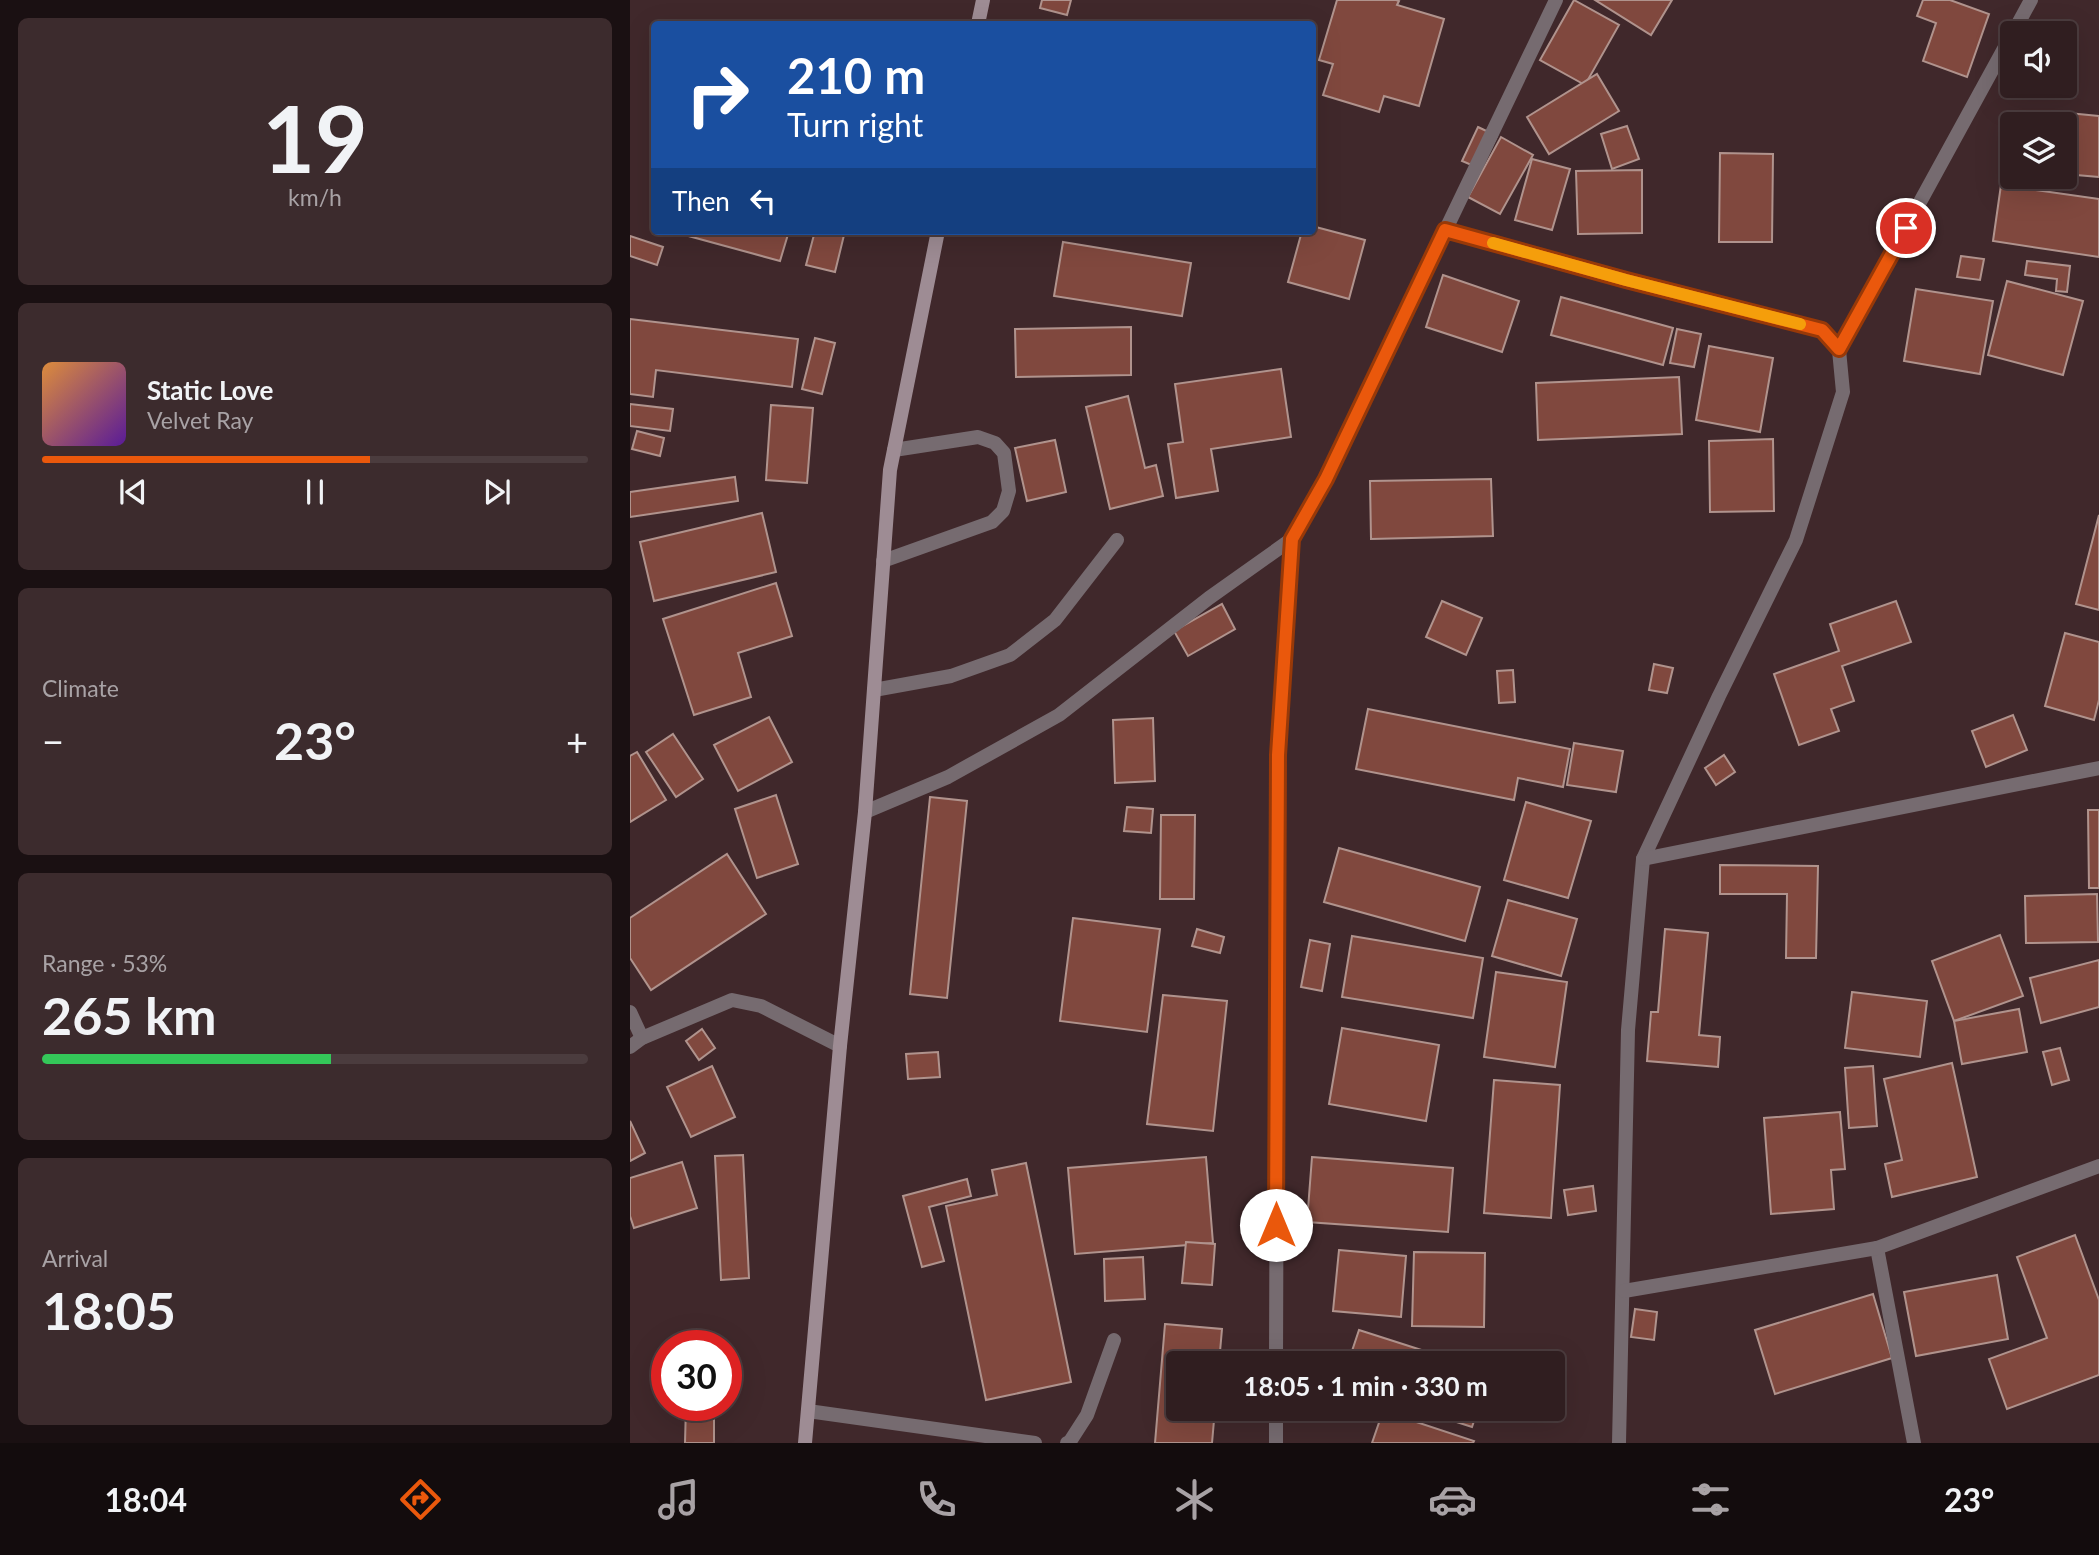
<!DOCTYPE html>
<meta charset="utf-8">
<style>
:root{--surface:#301e20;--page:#3c2b2d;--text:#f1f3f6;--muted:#a8a2a5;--line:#4b3c3e;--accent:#ea580c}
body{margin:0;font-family:Lato,sans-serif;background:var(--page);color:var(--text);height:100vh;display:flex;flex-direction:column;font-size:26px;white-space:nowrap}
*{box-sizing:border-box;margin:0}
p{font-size:23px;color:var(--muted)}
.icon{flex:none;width:38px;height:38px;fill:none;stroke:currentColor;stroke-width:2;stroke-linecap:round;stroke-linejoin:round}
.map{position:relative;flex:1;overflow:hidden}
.details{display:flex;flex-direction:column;gap:18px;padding:18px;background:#1a1012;width:630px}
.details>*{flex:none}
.hud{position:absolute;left:21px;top:21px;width:665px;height:214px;border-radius:7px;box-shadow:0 7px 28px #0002,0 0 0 2px var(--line);background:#1a4fa0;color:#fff;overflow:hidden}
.buttons{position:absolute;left:1370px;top:21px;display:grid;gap:14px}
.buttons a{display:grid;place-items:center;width:77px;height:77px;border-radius:7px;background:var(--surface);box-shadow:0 7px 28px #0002,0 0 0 2px var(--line);font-size:35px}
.speed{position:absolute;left:21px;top:1330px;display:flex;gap:14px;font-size:35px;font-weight:700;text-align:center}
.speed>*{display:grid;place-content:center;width:91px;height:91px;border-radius:50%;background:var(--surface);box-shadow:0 7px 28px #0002,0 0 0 2px var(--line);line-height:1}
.speed .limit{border:10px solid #d22;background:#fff;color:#111}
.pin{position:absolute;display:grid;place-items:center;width:60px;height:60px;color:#fff;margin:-30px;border:4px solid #fff;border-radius:50%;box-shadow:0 2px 7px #0007}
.me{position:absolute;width:77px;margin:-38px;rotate:0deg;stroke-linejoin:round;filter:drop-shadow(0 0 5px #0008)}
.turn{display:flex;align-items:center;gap:24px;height:147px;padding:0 21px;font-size:32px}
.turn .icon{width:91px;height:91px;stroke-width:2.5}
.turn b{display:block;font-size:49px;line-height:60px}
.then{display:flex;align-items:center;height:66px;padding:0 21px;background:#0003;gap:14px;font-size:26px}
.big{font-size:52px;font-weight:700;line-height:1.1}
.details .widget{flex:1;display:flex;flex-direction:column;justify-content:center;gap:10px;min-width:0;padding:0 24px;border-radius:10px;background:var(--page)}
.details .dial{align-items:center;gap:0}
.dial b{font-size:91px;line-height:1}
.song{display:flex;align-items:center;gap:21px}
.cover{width:84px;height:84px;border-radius:10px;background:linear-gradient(135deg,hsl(30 70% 55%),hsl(270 70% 35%))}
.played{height:7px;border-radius:4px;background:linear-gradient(90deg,var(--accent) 60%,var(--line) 60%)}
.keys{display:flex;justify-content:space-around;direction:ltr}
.heat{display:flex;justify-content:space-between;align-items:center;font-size:38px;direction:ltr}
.charge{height:10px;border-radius:5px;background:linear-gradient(90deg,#34c759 53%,var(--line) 0)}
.trip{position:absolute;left:536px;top:1351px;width:399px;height:70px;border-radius:7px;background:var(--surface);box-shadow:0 7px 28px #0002,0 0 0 2px var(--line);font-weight:700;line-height:70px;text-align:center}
.menu{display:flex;height:112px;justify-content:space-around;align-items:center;background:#130c0d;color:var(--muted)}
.menu .icon{width:49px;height:49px}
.menu .selected{color:var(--accent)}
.menu b{font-size:32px;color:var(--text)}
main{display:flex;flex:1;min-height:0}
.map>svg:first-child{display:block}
</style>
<main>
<section class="details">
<div class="widget dial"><b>19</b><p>km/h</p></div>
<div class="widget">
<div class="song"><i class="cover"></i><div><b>Static Love</b><p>Velvet Ray</p></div></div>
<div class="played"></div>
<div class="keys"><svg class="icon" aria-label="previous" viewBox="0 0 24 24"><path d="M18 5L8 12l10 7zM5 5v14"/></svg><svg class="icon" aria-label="pause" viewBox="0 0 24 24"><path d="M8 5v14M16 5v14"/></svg><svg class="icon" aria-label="next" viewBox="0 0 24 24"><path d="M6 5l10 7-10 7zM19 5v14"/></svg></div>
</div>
<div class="widget"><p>Climate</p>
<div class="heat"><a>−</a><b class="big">23°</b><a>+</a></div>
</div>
<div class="widget"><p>Range · 53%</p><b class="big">265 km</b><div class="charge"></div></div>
<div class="widget"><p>Arrival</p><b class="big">18:05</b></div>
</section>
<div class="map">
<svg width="1469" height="1443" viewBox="0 0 1469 1443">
<rect width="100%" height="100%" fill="#40282b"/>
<g fill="#80483e" stroke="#b0938d" stroke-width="2">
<polygon points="412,0 441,0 437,15 410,8"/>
<polygon points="707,0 766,0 769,1 767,5 814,19 789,106 754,96 749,112 693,95 703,64 689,60"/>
<polygon points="944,0 989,25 955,85 910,60"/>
<polygon points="965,0 1042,0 1021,35"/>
<polygon points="1293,0 1320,0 1359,14 1337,77 1293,61 1306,23 1287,16"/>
<polygon points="967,74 989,111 919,154 897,117"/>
<polygon points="1428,112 1469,116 1469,177 1435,174 1435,124 1398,124 1398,118 1428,121"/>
<polygon points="997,126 1009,159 982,169 971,134"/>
<polygon points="848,127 867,136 851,169 832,161"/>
<polygon points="871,137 903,155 870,214 838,197"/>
<polygon points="1090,153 1143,154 1142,242 1089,242"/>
<polygon points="902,159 940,169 922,230 885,220"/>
<polygon points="1012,170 1012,233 948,234 946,171"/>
<polygon points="1371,185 1469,199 1469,257 1363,241"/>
<polygon points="682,226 735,240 719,299 658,282 672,231 682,231"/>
<polygon points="40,231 159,231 150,261"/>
<polygon points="185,231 215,231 205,272 176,265"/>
<polygon points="0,236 33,247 27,265 0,256"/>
<polygon points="433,242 561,263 552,316 424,296"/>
<polygon points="1331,256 1354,259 1350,280 1327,277"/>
<polygon points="1397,261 1440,266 1437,292 1426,291 1427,279 1395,275"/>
<polygon points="813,275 889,301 872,352 796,327"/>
<polygon points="1377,281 1453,301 1433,375 1358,355"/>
<polygon points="1286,289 1363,301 1350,374 1274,361"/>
<polygon points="931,297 1043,328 1033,365 921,335"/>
<polygon points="0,319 168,339 162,387 26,370 23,397 0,394"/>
<polygon points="501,327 501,375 386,377 385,329"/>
<polygon points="1047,329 1071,334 1064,367 1040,363"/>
<polygon points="185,338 205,343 192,394 172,389"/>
<polygon points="1079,346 1143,358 1130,432 1066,420"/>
<polygon points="651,369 661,437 581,449 588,491 546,498 538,444 553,442 545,384"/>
<polygon points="1049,377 1052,434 908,440 906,383"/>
<polygon points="498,396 515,468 526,465 533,496 480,509 456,407"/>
<polygon points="0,404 43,409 40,431 0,426"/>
<polygon points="141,405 183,408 177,483 136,480"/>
<polygon points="7,431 34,438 30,456 2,449"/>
<polygon points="1143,439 1144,511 1080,512 1079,441"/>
<polygon points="425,440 436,492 397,501 385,448"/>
<polygon points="105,477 108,501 0,517 0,492"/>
<polygon points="861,479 863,536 741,539 740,481"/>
<polygon points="132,513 146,572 24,601 10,542"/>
<polygon points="1469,515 1469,610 1446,604"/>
<polygon points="146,583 162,636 108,653 121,697 64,715 33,619"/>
<polygon points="812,601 852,618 836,655 796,637"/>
<polygon points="1266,601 1281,642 1212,666 1224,701 1201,709 1209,731 1169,745 1144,674 1209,651 1200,624"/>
<polygon points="592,604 605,629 558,656 544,631"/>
<polygon points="1435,633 1469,642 1469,700 1464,720 1415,706"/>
<polygon points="1024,664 1043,668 1037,693 1019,690"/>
<polygon points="883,670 885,702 869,703 867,671"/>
<polygon points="738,709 940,749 933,787 888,778 884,800 726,769"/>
<polygon points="1383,715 1397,750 1356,767 1342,731"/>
<polygon points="139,717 162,762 108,791 84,745"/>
<polygon points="523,718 525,781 485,783 483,720"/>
<polygon points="43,734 73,779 46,797 16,752"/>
<polygon points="944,743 993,751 986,792 937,785"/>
<polygon points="7,752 36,800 0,822 0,756"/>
<polygon points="1094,755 1105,772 1086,785 1075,768"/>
<polygon points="146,795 168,864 127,878 105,809"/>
<polygon points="300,797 337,801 317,998 280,994"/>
<polygon points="896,802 961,821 938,898 874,880"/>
<polygon points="497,807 523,809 521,833 494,831"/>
<polygon points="1458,810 1469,810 1469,888 1459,888"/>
<polygon points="531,815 565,815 564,899 530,899"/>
<polygon points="709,848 850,887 835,941 694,902"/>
<polygon points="97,854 136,914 21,990 0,958 0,918"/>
<polygon points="1090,865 1188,866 1186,958 1156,958 1157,894 1090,894"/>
<polygon points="1467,894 1468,942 1396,943 1395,896"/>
<polygon points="878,900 947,919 931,976 862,956"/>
<polygon points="443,918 530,929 517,1032 430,1021"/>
<polygon points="567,929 594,937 590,953 562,946"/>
<polygon points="1035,929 1078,933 1069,1035 1090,1037 1088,1067 1017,1061 1021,1012 1028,1012"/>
<polygon points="1370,935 1393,996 1324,1021 1302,961"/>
<polygon points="722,936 853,958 843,1018 712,997"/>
<polygon points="680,940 700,944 692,991 671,987"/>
<polygon points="1469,960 1469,1007 1411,1023 1400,978"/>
<polygon points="866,972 937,982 925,1067 854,1057"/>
<polygon points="1222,992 1297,1001 1290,1057 1215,1048"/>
<polygon points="533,995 597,1001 583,1131 517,1124"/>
<polygon points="1389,1009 1397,1052 1332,1064 1324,1021"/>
<polygon points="712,1028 809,1045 796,1121 699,1104"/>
<polygon points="72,1029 85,1048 69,1060 56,1041"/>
<polygon points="1430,1048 1439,1080 1422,1085 1413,1052"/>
<polygon points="308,1052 310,1077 278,1079 276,1054"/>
<polygon points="1322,1063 1347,1177 1262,1197 1255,1164 1272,1160 1254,1079"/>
<polygon points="82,1066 105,1117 61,1137 37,1087"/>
<polygon points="1243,1066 1247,1126 1219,1128 1215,1068"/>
<polygon points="864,1080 930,1085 921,1218 854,1213"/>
<polygon points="1210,1112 1215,1169 1201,1170 1204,1209 1141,1214 1134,1118"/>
<polygon points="0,1121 15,1153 0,1161"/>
<polygon points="113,1155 119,1278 91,1280 85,1156"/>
<polygon points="576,1157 583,1243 445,1254 438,1168"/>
<polygon points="682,1157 823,1168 818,1232 677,1222"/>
<polygon points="52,1162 67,1208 4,1228 0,1216 0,1178"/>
<polygon points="396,1163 441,1382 356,1400 316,1206 367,1195 362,1170"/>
<polygon points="337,1179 341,1196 299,1207 314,1261 292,1267 273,1196"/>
<polygon points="963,1186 966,1211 938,1215 934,1190"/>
<polygon points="1445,1235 1469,1300 1469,1375 1377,1409 1359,1359 1417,1338 1387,1257"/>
<polygon points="556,1242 585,1244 582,1285 552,1283"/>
<polygon points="709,1250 776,1256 771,1317 703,1311"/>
<polygon points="784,1252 855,1253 854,1327 782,1326"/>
<polygon points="513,1257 515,1299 475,1301 474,1259"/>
<polygon points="1367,1275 1378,1339 1286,1356 1274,1292"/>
<polygon points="1243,1294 1262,1358 1145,1394 1125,1330"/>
<polygon points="1005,1309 1027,1312 1024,1340 1001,1337"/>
<polygon points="535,1324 592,1329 589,1363 548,1363 548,1409 585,1409 582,1443 525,1443"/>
<polygon points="729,1330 832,1363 718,1363"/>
<polygon points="56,1405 84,1405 84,1443 55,1443"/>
<polygon points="786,1409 848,1409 842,1427"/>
<polygon points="753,1411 844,1441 843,1443 742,1443"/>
</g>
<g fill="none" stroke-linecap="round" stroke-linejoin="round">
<g stroke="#766b70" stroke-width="14">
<polyline points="253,561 362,522 373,511 379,491 374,453 365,443 348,437 264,450"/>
<polyline points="244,690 321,676 380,655 425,620 487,540"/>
<polyline points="1247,1248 1284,1443"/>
<polyline points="178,1411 405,1443"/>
<polyline points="437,1443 439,1443 457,1415 484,1340"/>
</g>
<g stroke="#766b70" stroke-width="14">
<polyline points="1383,33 1401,0"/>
<polyline points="815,230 996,280 1192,330 1209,350 1213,392 1166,540 1089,696 1013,859 998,1030 989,1443"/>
<polyline points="1209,350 1382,34"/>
<polyline points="235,812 318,777 429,715 579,598 662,539 696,479 926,0"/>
<polyline points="1013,859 1469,768"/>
<polyline points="0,1012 12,1038"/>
<polyline points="0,1047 12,1038 102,1000 131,1006 210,1046"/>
<polyline points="994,1291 1247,1248 1469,1166"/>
<polyline points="646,1363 648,756 662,539"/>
<polyline points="646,1443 646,1409"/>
</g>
<g stroke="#9e8c94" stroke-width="14">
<polyline points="348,24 353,0"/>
<polyline points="175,1443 210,1046 235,812 260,470 308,231"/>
</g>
</g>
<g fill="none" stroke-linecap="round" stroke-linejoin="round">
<defs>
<polyline id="route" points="646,1225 648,755 662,539 696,479 815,230 996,280 1192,330 1209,349 1276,228"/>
</defs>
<use href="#route" stroke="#983908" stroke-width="18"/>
<use href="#route" stroke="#ea580c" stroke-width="12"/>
<polyline stroke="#f59e0b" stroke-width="12" points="863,243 996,280 1170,324"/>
</g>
</svg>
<div class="buttons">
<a><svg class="icon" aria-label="sound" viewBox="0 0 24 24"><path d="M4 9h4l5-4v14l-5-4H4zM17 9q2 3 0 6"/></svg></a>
<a><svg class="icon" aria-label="layers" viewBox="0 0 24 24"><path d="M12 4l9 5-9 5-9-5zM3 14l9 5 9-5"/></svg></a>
</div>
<div class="speed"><div class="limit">30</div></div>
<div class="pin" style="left:1276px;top:228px;background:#d93025"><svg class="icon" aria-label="arrive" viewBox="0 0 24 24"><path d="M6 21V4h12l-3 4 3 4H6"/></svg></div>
<svg class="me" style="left:646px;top:1225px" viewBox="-20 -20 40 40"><circle r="19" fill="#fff"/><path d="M0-13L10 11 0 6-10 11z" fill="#ea580c"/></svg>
<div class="trip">18:05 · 1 min · 330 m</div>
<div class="hud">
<div class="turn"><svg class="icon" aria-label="right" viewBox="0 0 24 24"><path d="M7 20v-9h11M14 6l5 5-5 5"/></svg><div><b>210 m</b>Turn right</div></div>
<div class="then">Then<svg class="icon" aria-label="left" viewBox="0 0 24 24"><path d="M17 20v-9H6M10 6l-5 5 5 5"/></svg></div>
</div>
</div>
</main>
<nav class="menu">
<b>18:04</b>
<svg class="icon selected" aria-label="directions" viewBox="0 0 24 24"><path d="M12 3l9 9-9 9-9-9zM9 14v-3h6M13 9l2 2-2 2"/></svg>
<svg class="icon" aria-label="music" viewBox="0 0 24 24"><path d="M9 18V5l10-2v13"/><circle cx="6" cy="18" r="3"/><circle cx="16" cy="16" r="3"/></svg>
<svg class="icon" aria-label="phone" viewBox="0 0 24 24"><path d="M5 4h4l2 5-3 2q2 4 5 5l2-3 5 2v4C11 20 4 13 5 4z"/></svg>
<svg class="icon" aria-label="climate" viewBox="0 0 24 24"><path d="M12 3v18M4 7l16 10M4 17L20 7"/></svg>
<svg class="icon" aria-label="car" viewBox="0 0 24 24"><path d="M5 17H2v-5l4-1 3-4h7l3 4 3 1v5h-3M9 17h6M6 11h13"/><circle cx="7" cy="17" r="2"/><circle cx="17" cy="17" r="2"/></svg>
<svg class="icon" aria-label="filters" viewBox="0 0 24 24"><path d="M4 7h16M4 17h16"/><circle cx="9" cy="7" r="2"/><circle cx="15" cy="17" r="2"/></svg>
<b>23°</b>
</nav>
